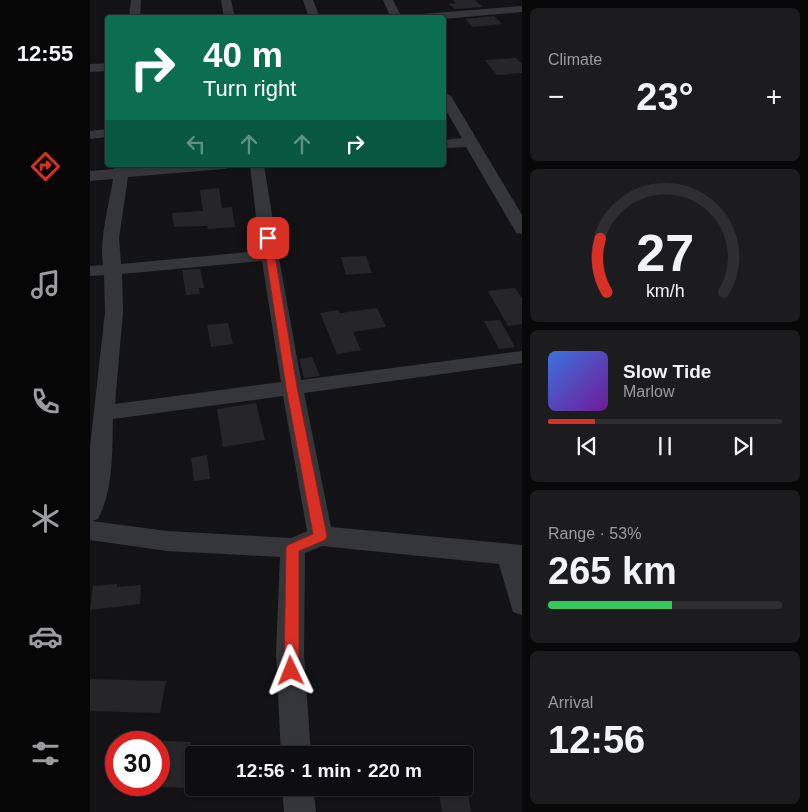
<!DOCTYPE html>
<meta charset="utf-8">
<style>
:root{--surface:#0e0e10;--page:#1c1c1e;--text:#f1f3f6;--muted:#9b9c9f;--line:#2e2e30;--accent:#d93025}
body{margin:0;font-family:Helvetica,sans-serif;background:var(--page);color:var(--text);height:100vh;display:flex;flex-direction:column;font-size:19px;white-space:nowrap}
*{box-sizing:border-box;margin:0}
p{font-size:16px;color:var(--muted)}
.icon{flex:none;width:28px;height:28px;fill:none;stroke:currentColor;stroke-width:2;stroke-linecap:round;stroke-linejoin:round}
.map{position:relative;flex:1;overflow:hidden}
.side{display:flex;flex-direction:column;gap:8px;padding:8px;background:#080809;width:286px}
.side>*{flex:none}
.guide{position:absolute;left:15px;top:15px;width:341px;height:152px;border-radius:5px;box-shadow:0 1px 4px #0004,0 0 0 1px var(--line);background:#0b6e4f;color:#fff;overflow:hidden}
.speed{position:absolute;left:15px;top:731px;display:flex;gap:10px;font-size:25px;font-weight:700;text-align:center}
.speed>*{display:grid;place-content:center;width:65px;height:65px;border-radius:50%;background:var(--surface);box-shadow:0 1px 4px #0004,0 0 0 1px var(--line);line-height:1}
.speed .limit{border:8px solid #d22;background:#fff;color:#111}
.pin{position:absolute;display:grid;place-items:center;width:42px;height:42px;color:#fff;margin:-21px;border-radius:10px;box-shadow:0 2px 8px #0006}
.me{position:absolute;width:55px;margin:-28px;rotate:358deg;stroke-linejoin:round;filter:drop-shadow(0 0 4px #0008)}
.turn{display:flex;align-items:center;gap:18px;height:105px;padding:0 15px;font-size:22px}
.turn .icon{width:65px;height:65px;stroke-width:2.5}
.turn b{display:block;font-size:35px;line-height:42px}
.lanes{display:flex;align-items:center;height:48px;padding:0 15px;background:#0003;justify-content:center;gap:25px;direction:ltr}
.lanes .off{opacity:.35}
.big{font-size:38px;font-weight:800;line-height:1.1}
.side .card{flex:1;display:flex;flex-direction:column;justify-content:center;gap:8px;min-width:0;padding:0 18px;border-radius:8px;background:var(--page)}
.side .dial{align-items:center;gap:0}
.dial svg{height:130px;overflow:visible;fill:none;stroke:var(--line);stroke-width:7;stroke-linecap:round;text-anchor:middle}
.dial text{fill:var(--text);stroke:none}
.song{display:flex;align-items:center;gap:15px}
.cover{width:60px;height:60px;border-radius:8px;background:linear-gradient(135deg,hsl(220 70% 55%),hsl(280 70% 35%))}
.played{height:5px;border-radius:2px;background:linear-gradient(90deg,var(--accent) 20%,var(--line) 20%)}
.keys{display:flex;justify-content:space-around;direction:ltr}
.heat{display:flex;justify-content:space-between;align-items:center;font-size:28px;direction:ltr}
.charge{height:8px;border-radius:4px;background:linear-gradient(90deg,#34c759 53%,var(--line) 0)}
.trip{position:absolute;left:95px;top:746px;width:288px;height:50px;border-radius:5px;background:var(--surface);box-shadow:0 1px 4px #0004,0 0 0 1px var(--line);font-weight:800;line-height:50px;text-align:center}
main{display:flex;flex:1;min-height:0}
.menu{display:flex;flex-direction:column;width:90px;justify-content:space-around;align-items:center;background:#060606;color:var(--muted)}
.menu .icon{width:35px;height:35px}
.menu .on{color:var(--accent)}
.menu b{font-size:22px;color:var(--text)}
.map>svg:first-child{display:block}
</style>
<main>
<nav class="menu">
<b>12:55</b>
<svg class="icon on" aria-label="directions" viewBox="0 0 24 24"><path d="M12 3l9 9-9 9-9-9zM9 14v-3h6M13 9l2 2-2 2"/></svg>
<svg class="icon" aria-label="music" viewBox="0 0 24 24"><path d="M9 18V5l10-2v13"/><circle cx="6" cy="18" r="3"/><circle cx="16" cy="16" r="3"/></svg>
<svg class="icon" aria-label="phone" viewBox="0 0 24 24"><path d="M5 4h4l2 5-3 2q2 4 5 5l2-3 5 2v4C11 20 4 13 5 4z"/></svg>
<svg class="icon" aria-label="climate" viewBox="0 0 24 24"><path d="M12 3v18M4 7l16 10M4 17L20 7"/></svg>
<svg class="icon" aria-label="car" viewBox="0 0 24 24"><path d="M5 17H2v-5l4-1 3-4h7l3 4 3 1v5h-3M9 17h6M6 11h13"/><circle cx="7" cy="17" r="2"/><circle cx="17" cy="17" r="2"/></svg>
<svg class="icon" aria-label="filters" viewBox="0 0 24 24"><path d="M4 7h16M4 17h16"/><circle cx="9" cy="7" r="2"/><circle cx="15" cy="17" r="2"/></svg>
</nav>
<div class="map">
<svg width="432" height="812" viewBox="0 0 432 812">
<rect width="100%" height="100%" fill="#131315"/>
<g fill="#262628">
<polygon points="363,0 385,0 393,7 365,9 358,4 366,3"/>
<polygon points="404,16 412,24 383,27 375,19"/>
<polygon points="426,58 432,64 432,73 407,75 395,60"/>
<polygon points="129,188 132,208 142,207 145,227 118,229 117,226 84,227 82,213 113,211 110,190"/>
<polygon points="276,256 282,273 256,275 251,257"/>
<polygon points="110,269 114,288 109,288 110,294 96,295 92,270"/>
<polygon points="425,288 432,298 432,324 418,326 398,291"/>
<polygon points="287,308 296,327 263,332 271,350 247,354 230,313 248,310 250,313"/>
<polygon points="410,320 425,347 409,349 394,321"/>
<polygon points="138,323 143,344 121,347 117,325"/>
<polygon points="222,357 230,376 214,378 209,359"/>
<polygon points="166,403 175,440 133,447 127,409"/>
<polygon points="117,455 120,479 104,481 101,458"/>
<polygon points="27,584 27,587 51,585 50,604 0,610 3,586"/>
<polygon points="0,679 76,681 70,713 0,711"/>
<polygon points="73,741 101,742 94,788 69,787 69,765"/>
<polygon points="348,788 377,788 381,812 352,812"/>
</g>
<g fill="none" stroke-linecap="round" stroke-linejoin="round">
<g fill="#353639" fill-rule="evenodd">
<polygon points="41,0 51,0 50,18 39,18"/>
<polygon points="131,0 141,0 145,18 134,18"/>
<polygon points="213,0 223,0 230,18 219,18"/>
<polygon points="293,0 303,0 312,18 301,18"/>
<polygon points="432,6 432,12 354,19 314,18 319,15"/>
<polygon points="18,63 18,71 0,72 0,64"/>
<polygon points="354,92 361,96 432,215 432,234 426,233 424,229 376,147 354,148 354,140 372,138 354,107"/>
<polygon points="18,129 18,137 0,139 0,131"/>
<path d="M25,165H39V168L79,165H141L139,168L134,169L38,177L29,238L31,264L170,251L160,165H174L188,252L190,255L189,258L211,380L432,351V363L214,393L241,527L432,545V615L423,612L409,564L232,546L215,553L214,654L221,755H191L186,654L190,557L77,551L0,540V447L15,312L14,275L0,276V266L13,265C9,239 19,205 23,179L0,181V171L24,169ZM172,261L191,382L25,404L33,312L32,274ZM193,396L217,531L201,538L77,531L2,521L8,519C24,489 22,451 23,419Z"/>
<polygon points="192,788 223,788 226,812 194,812"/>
</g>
</g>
<polygon fill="#d93025" stroke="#8d1f18" points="178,236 182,238 207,387 237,536 235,540 209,551 209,671 207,676 201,678 196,676 194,671 196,548 198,545 223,534 196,387 173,238"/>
</svg>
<div class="speed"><div class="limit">30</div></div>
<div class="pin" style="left:178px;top:238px;background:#d93025"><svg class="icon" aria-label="arrive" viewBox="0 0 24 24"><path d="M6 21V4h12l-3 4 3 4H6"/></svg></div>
<svg class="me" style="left:201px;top:671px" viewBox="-20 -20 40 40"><path d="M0-17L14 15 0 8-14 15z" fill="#d93025" stroke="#fff" stroke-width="4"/></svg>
<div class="trip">12:56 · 1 min · 220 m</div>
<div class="guide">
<div class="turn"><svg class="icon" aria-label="right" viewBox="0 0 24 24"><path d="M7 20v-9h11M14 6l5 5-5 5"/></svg><div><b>40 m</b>Turn right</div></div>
<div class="lanes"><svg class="icon off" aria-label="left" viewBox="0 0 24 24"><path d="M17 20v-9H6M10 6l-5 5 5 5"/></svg><svg class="icon off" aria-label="ahead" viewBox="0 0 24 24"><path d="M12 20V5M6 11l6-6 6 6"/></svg><svg class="icon off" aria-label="ahead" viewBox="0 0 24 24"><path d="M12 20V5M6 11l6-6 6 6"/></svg><svg class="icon" aria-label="right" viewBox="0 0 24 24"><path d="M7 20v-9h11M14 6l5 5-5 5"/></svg></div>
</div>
</div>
<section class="side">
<div class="card"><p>Climate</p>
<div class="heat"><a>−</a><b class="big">23°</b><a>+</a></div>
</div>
<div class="card dial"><svg viewBox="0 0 100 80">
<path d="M14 69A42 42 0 1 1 86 69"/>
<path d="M14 69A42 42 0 0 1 10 36" stroke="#d93025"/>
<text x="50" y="56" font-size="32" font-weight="700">27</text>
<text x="50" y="72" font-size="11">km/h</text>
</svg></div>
<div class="card">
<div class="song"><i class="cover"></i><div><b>Slow Tide</b><p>Marlow</p></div></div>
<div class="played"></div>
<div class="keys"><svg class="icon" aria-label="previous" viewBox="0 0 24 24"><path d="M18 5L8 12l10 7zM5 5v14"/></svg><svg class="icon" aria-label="pause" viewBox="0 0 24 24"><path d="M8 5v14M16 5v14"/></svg><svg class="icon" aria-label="next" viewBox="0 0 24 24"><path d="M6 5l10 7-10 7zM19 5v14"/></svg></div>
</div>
<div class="card"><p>Range · 53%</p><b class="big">265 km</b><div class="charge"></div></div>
<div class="card"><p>Arrival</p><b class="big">12:56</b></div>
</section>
</main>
